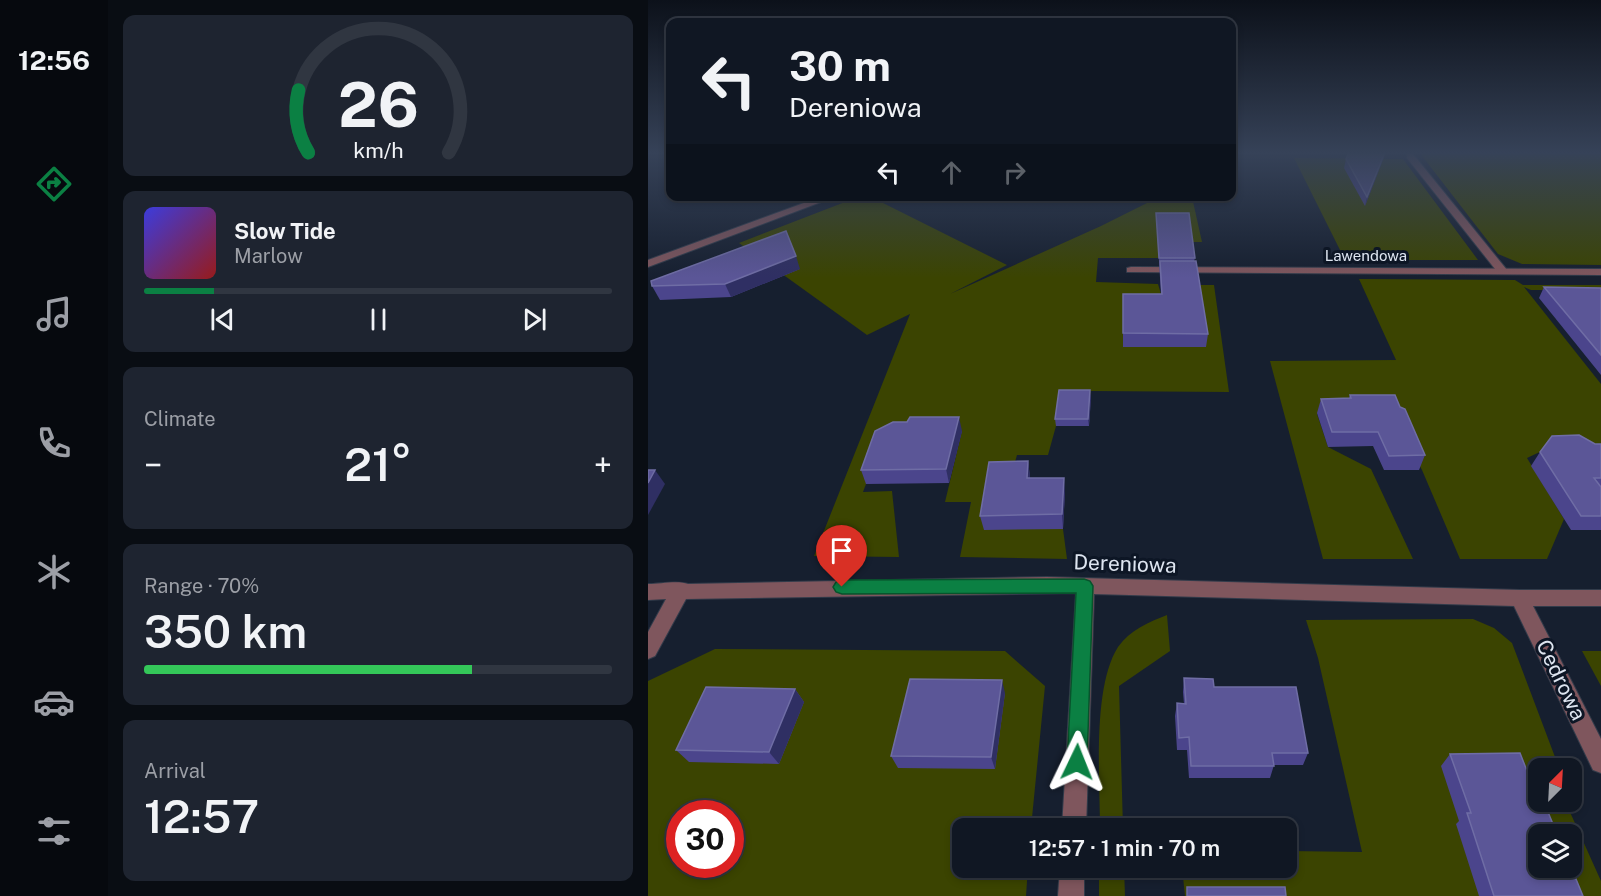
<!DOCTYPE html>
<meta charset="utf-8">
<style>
:root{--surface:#101723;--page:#1e2430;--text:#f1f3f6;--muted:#9c9fa6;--line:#303641;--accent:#0b8043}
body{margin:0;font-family:"Public Sans",sans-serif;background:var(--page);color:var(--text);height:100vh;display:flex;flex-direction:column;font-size:22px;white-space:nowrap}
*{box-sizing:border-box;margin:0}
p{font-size:20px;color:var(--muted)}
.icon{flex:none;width:33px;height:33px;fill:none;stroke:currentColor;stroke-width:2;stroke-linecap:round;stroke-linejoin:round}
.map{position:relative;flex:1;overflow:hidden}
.details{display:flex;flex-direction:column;gap:15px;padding:15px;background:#090d13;width:540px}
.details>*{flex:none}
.top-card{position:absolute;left:18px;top:18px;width:570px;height:183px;border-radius:12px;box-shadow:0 3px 9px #0003,0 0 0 2px var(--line);background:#101723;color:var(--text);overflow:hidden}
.needle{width:39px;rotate:24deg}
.buttons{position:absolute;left:880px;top:758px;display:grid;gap:12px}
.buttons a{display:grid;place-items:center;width:54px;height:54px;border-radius:12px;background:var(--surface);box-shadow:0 3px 9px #0003,0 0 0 2px var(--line);font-size:30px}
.speed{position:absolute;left:18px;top:800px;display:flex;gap:12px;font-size:30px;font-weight:700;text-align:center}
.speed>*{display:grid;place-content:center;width:78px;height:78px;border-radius:50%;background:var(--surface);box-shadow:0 3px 9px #0003,0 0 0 2px var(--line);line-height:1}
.speed .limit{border:9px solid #d22;background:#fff;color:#111}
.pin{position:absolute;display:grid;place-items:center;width:51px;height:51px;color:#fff;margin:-62px -26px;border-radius:50% 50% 50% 0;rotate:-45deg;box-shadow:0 0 6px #0007}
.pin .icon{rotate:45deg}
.me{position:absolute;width:66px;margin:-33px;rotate:2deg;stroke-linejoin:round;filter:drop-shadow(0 0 4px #0008)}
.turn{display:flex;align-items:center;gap:21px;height:126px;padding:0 24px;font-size:27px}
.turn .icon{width:78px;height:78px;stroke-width:2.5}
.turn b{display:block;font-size:42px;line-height:51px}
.lanes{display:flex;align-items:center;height:57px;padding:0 24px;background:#0003;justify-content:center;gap:30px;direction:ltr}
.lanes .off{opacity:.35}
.big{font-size:45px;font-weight:600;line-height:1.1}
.details .widget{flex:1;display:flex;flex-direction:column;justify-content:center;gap:9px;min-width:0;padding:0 21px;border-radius:12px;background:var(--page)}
.details .dial{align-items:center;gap:0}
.dial svg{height:156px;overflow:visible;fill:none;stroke:var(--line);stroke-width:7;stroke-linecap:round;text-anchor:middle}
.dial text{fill:var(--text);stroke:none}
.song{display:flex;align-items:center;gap:18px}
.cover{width:72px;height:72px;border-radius:9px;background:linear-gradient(135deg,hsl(240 70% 55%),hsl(0 70% 35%))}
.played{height:6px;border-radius:3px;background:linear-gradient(90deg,var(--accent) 15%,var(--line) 15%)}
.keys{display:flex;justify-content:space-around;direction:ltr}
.heat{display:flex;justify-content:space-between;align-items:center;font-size:33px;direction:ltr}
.charge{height:9px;border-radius:4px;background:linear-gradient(90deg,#34c759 70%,var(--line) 0)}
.trip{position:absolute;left:304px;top:818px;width:345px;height:60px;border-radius:12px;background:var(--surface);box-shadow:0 3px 9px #0003,0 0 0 2px var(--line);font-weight:600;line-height:60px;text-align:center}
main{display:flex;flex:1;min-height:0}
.menu{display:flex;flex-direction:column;width:108px;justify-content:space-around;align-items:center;background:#06090e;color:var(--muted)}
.menu .icon{width:42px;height:42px}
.menu .on{color:var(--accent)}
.menu b{font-size:27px;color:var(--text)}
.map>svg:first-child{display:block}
</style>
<main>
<nav class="menu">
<b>12:56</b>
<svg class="icon on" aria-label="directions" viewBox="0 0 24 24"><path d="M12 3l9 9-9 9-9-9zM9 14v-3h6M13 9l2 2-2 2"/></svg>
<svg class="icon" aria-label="music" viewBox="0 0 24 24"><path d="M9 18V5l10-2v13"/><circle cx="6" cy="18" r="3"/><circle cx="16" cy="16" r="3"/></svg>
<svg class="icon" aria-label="phone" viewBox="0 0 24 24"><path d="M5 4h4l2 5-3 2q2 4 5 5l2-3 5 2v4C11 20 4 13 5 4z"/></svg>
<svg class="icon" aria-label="climate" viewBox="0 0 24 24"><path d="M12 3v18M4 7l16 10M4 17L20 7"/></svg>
<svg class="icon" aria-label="car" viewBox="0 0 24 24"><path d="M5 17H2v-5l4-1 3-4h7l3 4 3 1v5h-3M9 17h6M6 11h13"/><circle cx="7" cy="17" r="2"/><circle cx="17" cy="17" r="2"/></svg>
<svg class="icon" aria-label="filters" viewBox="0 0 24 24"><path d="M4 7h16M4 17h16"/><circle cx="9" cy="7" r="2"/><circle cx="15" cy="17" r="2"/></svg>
</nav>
<section class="details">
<div class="widget dial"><svg viewBox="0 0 100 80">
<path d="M14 69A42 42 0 1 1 86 69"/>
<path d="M14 69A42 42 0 0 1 9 37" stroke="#0b8043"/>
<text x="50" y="56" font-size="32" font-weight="700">26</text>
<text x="50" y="72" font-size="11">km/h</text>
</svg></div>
<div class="widget">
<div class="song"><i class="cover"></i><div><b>Slow Tide</b><p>Marlow</p></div></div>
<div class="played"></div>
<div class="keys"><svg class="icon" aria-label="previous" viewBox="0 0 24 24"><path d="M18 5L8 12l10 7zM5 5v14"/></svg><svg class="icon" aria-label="pause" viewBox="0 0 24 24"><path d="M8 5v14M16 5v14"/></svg><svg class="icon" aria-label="next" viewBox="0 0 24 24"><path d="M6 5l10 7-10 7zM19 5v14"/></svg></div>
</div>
<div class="widget"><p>Climate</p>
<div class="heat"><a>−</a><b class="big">21°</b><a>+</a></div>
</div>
<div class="widget"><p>Range · 70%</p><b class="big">350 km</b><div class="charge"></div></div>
<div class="widget"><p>Arrival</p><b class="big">12:57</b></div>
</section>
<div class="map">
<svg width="953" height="896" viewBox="0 0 953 896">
<rect width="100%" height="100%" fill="#161f2f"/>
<g fill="#3b4401" fill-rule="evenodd">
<polygon points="771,152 953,154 953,265 874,264 850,254"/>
<polygon points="646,158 755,159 830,260 697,260"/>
<polygon points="210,197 223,197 359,265 302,294 453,226 511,197 544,197 554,242 520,242 522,258 450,258 448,282 510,284 513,294 476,347 558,347 541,285 566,285 581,392 443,391 442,397 408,426 400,455 369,455 363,476 415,529 419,559 312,557 323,502 297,502 314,431 218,484 215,492 244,491 251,557 166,556 262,314 219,335 91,243"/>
<polygon points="711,279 867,280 875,285 953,285 953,323 906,290 883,290 876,287 953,384 953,454 896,450 879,458 916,519 899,559 812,559 774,470 741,410 669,414 680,447 723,469 765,559 675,559 622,361 748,360"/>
<path d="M519,615L522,651L471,686L475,828H452C452,779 444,688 470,647C482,630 501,622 519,615Z"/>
<path d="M825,619L846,628L864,643L907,757L904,768H891V801H917L953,881V896H537L534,867H639V851L714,852L670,658L658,620ZM891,834H924V867H891Z"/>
<path d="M67,649L357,651L397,686L383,828H315V867H380L378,896H0V681ZM32,813H82V864H32Z"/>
<polygon points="934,651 953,651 953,686"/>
<polygon points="451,867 476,867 477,896 451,896"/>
</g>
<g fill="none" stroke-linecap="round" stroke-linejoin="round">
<defs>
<polygon id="service" points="759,154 765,154 859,270 859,274 851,274 759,158"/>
<g id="minor">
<polygon points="175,196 189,196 0,267 0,260"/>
<polygon points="483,267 953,269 953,275 479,272 479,268"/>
<path d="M399,577L872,590H953V606H885L953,739V773L945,770L866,606L446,594L438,828H414L428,593L38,599L7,656L0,659V632L18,599L0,600V584C12,584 30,580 40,584Z"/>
<polygon points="412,867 436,867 436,896 410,896"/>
</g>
</defs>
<use href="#service" stroke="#323b4a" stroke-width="2"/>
<use href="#minor" stroke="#323b4a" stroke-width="2"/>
<use href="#service" fill="#7f565d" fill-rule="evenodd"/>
<use href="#minor" fill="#7f565d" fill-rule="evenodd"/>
</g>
<g fill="#4b458c">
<polygon points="701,152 738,152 717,206 696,168 698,159"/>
<polygon points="508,213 547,258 546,261 560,334 558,347 475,347 475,294 513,294"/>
<polygon points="152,269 83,297 12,300 4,286"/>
<polygon points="896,287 953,288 953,375 891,298"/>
<polygon points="702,395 777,455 771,470 736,470 725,446 680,447 669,413 673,399 701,398"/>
<polygon points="443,397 441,426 408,426 407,419"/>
<polygon points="259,422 314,431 301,483 218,484 213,470"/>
<polygon points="947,444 953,444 953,530 923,530 883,466 892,452"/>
<polygon points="380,461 382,478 417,492 415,529 336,530 332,516"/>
<polygon points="536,678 566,687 660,753 655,765 626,765 622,778 541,778 539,750 529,750 527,716 529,703 536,704 535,692"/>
<polygon points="147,689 156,702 131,764 41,762 28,750"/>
<polygon points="357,693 347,769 250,768 243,756"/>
<polygon points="802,754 895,812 935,896 831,896 808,824 811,821 793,766"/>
</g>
<g fill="#2f2f63">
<polygon points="737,152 738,152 717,206 719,197"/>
<polygon points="148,256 152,269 83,297 77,284"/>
<polygon points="442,390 443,397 441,426 440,419"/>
<polygon points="311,417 314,431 301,483 298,469"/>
<polygon points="380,461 382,476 381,493 379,478"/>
<polygon points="7,470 17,484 0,515 0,483"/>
<polygon points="416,478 417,492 415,529 414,514"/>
<polygon points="354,680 357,693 347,769 343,757"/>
<polygon points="147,689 156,702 131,764 121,752"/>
</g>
<g fill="#5b5697" stroke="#6f6da5" stroke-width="1.5">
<polygon points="701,152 737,152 719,197 698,159"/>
<polygon points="508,213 541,213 547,258 511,258"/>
<polygon points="138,231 148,256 77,284 4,286 3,281"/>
<polygon points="512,261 548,261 560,334 475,333 475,294 514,294"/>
<polygon points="896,287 953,288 953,355"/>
<polygon points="411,390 442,390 440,419 407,419"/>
<polygon points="702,395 747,395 752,407 757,409 777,455 741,456 730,432 684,432 673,399 703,398"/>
<polygon points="262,417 311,417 298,469 213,470 227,431 245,422 259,422"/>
<polygon points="931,435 947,444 953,444 953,478 946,478 953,487 953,516 933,516 892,452 904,436"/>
<polygon points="380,461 379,478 416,478 414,514 332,516 341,462"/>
<polygon points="0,470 7,470 0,483"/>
<polygon points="536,678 565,679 566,687 648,687 660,753 624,753 626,766 543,766 541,737 531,738 529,703 538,704"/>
<polygon points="262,679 354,680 343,757 243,756"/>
<polygon points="58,687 147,689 121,752 28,750"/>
<polygon points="872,753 895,812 900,812 909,834 891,834 891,867 923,867 935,896 846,896 819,813 823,813 802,754"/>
<polygon points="539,887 637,887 638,896 539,896"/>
</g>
<linearGradient id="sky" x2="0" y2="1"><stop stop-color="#0c111a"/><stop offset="0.55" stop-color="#364258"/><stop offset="1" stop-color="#364258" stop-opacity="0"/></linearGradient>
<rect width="953" height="278" fill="url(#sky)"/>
<polygon fill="#0b8043" stroke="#07532c" stroke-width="1.5" points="436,579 442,581 445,586 439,762 436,769 429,772 422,769 419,762 428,593 194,594 188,592 185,587 188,582 194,580"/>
<g text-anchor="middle" stroke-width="6" stroke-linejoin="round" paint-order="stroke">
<g font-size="15" fill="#dee5f0" stroke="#0d1625">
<text x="718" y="261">Lawendowa</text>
</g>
<g font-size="21" fill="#dee5f0" stroke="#0d1625">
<text transform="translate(477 564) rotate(2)" y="7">Dereniowa</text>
<text transform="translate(913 680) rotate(64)" y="7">Cedrowa</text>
</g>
</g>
</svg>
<div class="buttons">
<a><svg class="needle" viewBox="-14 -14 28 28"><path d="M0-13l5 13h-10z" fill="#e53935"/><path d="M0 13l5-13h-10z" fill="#9c9fa6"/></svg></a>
<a><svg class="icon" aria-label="layers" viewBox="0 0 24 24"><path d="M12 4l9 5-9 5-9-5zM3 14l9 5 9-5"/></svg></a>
</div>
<div class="speed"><div class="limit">30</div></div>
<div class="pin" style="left:194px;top:587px;background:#d93025"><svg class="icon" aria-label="arrive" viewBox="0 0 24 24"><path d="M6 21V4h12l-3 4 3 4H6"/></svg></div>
<svg class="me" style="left:429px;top:762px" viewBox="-20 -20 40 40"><path d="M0-17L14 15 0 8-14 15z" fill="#0b8043" stroke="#fff" stroke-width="4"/></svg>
<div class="trip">12:57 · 1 min · 70 m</div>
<div class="top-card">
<div class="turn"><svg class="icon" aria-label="left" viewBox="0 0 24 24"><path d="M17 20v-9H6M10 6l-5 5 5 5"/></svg><div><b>30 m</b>Dereniowa</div></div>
<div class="lanes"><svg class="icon" aria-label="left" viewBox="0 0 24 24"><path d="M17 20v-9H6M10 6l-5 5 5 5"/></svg><svg class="icon off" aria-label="ahead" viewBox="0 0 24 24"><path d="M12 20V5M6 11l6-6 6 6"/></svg><svg class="icon off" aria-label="right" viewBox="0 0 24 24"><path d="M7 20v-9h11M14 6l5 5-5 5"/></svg></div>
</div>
</div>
</main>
